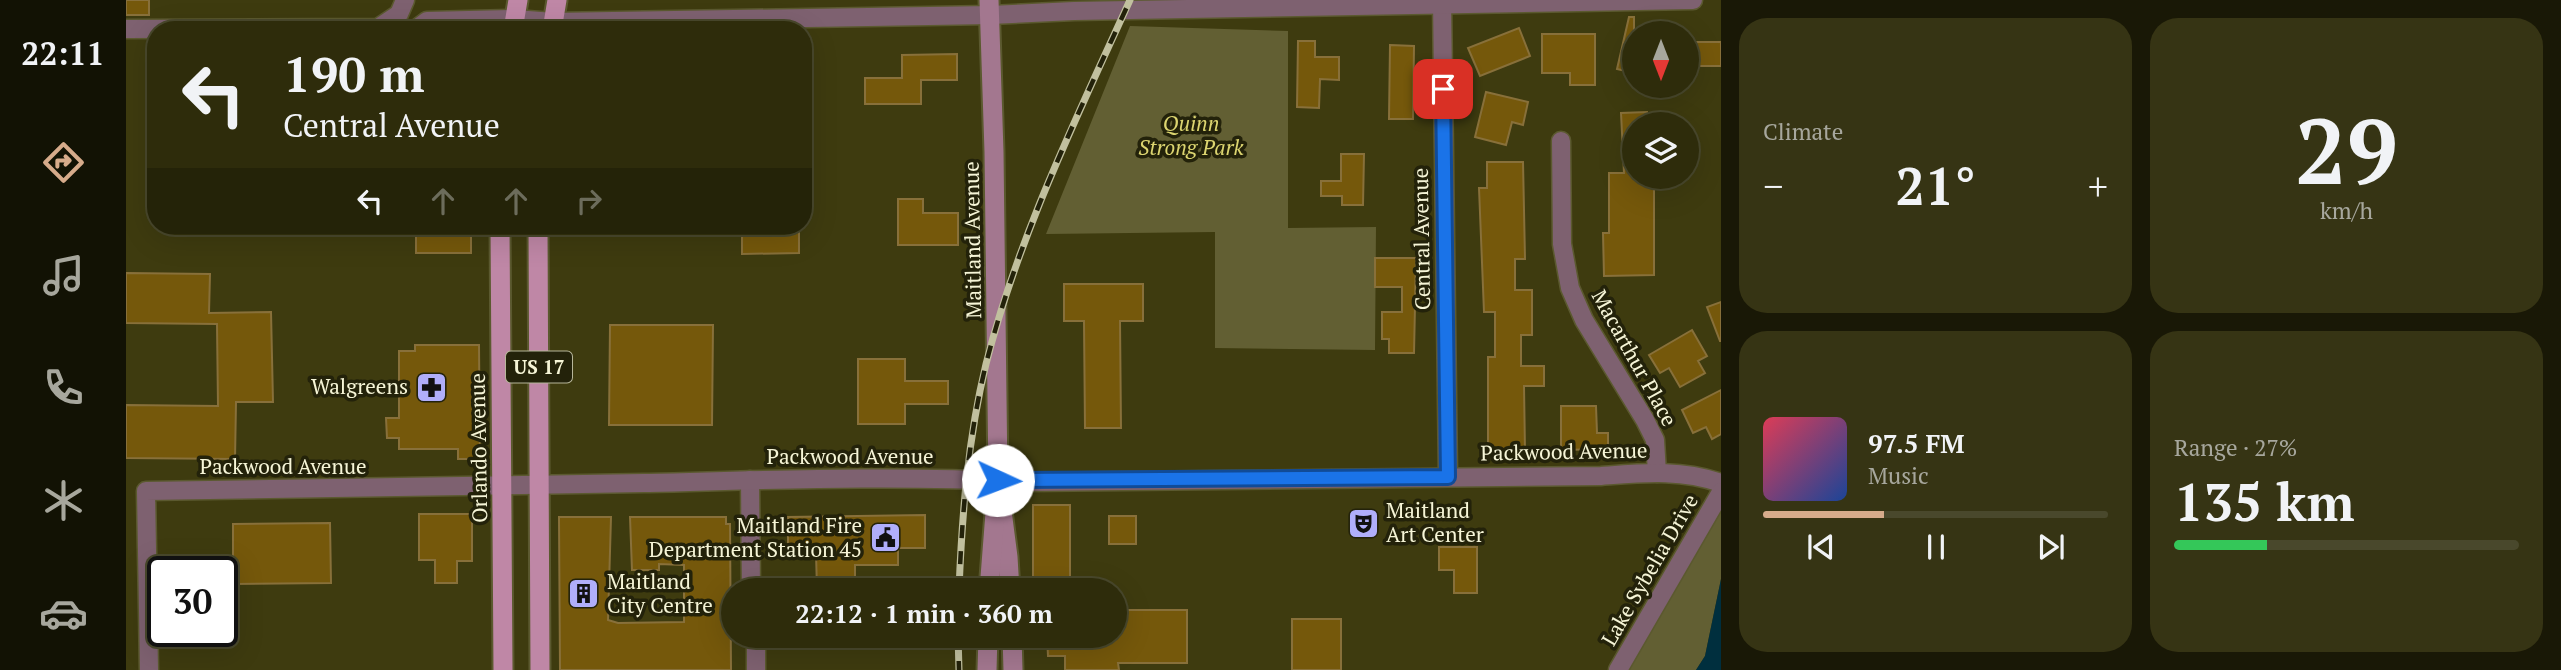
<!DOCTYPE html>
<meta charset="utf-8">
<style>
:root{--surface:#2e2c0b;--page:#363414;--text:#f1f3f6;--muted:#a7a79d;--line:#49482c;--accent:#d6ab8b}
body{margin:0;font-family:"PT Serif",serif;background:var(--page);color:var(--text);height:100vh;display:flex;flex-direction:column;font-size:26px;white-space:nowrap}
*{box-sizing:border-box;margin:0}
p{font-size:23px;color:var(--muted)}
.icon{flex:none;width:38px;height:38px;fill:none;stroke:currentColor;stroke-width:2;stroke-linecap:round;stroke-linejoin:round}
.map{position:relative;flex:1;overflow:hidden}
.side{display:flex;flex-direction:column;gap:18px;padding:18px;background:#191806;width:840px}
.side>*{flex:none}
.hud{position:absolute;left:21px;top:21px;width:665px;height:214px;border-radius:28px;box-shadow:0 7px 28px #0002,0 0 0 2px var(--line);background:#2e2c0b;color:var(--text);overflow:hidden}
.needle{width:46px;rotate:180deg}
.controls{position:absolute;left:1496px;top:21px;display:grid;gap:14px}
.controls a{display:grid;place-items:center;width:77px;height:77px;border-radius:50%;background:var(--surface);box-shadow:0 7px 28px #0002,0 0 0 2px var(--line);font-size:35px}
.speed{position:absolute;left:21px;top:556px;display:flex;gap:14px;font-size:35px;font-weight:700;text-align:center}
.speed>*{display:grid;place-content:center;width:91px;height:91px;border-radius:50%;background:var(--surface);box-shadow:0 7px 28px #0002,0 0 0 2px var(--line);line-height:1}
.speed .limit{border:4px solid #111;border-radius:10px;background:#fff;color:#111}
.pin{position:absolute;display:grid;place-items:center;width:60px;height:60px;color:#fff;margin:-30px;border-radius:14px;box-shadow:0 4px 10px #0006}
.me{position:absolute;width:77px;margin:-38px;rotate:92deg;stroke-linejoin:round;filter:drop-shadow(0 0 5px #0008)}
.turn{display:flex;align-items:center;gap:24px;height:147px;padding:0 21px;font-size:32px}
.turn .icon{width:91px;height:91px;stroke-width:2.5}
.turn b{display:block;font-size:49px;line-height:60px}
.lanes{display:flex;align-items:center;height:66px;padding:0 21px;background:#0003;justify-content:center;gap:35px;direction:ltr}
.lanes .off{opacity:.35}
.big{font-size:52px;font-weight:700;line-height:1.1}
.side .card{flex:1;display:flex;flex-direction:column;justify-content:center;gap:10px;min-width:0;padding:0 24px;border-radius:28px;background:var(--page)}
.side .dial{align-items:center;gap:0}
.dial b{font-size:91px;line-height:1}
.song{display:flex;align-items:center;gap:21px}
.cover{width:84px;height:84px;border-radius:10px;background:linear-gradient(135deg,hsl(350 70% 55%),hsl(220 70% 35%))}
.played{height:7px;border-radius:4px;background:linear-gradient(90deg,var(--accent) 35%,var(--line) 35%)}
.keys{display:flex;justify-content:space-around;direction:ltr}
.heat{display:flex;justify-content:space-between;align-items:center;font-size:38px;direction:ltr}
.charge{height:10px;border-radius:5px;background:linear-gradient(90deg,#34c759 27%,var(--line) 0)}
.side .tiles{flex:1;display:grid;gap:18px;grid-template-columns:repeat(2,1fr)}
.trip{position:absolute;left:595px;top:578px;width:406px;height:70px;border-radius:35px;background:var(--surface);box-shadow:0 7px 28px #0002,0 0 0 2px var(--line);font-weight:700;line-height:70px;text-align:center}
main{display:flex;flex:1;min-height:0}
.tabs{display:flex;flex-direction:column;width:126px;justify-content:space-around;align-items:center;background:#121204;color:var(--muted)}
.tabs .icon{width:49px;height:49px}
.tabs .selected{color:var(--accent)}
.tabs b{font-size:32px;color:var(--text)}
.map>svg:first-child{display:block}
</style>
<main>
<nav class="tabs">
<b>22:11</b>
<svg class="icon selected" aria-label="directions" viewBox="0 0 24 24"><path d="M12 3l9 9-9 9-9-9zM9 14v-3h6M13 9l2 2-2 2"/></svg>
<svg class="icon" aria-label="music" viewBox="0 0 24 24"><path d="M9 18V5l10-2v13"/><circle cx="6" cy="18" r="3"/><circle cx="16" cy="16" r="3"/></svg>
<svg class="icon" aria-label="phone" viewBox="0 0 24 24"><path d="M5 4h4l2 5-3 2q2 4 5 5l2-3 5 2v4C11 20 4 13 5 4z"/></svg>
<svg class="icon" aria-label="climate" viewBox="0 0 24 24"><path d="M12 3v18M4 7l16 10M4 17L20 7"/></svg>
<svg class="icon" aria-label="car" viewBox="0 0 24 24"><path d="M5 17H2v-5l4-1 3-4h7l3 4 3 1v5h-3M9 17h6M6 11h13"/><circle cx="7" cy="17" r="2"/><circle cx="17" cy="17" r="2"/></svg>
</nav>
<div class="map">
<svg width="1595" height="670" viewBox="0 0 1595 670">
<rect width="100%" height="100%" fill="#3e3b0f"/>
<g fill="#625f33">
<polygon points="1004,26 1162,31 1162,228 1250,227 1249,350 1089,348 1089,232 920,234"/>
<polygon points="1595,492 1595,579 1579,656 1570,670 1493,670"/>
</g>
<polygon fill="#002f3e" points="1595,579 1595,670 1570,670 1579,656"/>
<g fill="#75580b" stroke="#88703a" stroke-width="2">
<rect x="0" y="0" width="23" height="15"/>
<polygon points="1503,17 1508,17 1508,73 1491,69"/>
<polygon points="1393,28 1404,56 1354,76 1342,48"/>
<polygon points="1416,34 1469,34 1469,85 1444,85 1444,73 1416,73"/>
<polygon points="1172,41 1189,41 1189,57 1213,57 1213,80 1194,79 1193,108 1171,107"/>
<rect x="1568" y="42" width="27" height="24"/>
<polygon points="1264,45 1288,46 1287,119 1263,119"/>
<polygon points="831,54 831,80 795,80 795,104 739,104 739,78 776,78 776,55"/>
<polygon points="1360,92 1402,102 1397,125 1386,122 1380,145 1349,137"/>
<polygon points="1521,112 1522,124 1508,124 1508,177 1528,177 1528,275 1478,276 1477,233 1483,233 1483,173 1498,173 1495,113"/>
<polygon points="1215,154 1238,154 1237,205 1216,205 1216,196 1195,196 1195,181 1215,181"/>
<polygon points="1361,162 1397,162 1399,259 1389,259 1389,290 1406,290 1406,335 1395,335 1395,366 1418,366 1418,386 1398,386 1399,452 1362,453 1362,357 1369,357 1369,312 1358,312 1353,188 1361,188"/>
<polygon points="772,199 797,199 797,213 832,213 832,245 772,245"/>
<rect x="290" y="226" width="55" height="27"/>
<polygon points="616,226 673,226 673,253 616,254"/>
<polygon points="1249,258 1290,258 1288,353 1263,353 1263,339 1256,339 1256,312 1276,312 1276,287 1249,287"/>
<polygon points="0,273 84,274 83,313 145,312 147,402 110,402 109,459 0,458 0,405 92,406 91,324 0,323"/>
<polygon points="938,284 1017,284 1017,321 994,321 995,428 959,428 958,321 938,321"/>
<polygon points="1595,302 1595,341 1594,341 1581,307"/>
<polygon points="484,325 587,325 586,425 483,425"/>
<polygon points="1566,330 1581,356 1572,361 1579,373 1554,387 1543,368 1534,373 1523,355"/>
<polygon points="289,345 353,345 354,459 332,459 332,449 273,449 273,438 261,438 260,418 273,418 273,351 289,351"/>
<polygon points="732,359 779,359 779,381 822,381 822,404 779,404 779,424 732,424"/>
<polygon points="1595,390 1595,434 1586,439 1580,427 1567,433 1556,410"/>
<polygon points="1435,406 1470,406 1471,433 1482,433 1482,449 1435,450"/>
<rect x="907" y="505" width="37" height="85"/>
<polygon points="293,514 346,514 346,561 331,561 331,583 309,583 309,560 293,560"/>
<polygon points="799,515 799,548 772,548 772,565 729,565 729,590 691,590 690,553 662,554 662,517"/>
<rect x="983" y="516" width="27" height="28"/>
<polygon points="433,517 485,517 482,620 492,623 558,622 558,565 533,564 533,570 506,570 504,517 600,517 600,524 604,524 605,670 434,670"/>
<polygon points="204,523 205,583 107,584 107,524"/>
<polygon points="1313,547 1351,547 1351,593 1328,593 1328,570 1313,570"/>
<polygon points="989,610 1061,610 1061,663 992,663 993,670 939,670 939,656 922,656 921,635 989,635"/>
<rect x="1166" y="619" width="49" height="51"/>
</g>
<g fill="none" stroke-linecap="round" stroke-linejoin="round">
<defs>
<g id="minor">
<polyline points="1316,0 1322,477"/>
<polyline points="0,29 252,28 273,14 279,0"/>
<polyline points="289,30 301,21 389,19 427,22 864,15 948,11 1567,0"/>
<polyline points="1435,141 1436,244 1444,288 1458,320 1519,420 1529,440 1531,473"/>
<polyline points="624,480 625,590"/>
<polyline points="630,635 630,670"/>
<path d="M23,670L20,491C186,489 352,486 518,483C645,480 772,475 899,482L1475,476C1517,473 1555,469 1595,483"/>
<polyline points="1492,670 1595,492"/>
</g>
<g id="secondary">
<polyline points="863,0 868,152 872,480 882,557 884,590"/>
<polyline points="863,590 869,513"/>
<polyline points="886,635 887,670"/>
<polyline points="861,670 862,635"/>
</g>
<g id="primary">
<polyline points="387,30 392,0"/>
<polyline points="426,30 431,0"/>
<polyline points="374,226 377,670"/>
<polyline points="412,226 414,670"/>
</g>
</defs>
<use href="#minor" stroke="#5b592f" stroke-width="21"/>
<use href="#secondary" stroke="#5b592f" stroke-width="23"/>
<use href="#primary" stroke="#5b592f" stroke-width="23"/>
<use href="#minor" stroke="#7e6170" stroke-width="18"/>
<use href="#secondary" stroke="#a3778f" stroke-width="19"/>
<use href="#primary" stroke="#bf87a6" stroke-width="19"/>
<defs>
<g id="rail">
<path d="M833,590C836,514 842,438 860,364C892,237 950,119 1004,0"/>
<polyline points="832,635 833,670"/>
</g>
</defs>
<use href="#rail" stroke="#c1c09e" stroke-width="7"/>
<use href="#rail" stroke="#23220a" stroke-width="4.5" stroke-dasharray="13" stroke-linecap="butt"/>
</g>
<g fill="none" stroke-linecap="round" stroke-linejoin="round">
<defs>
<polyline id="route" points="872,480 1322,477 1317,89"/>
</defs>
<use href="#route" stroke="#114b97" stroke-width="18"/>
<use href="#route" stroke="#1a73e8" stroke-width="12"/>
</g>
<defs>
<symbol id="pharmacy-square" viewBox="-11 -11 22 22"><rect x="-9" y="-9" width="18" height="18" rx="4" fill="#b0aefa" stroke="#23220a"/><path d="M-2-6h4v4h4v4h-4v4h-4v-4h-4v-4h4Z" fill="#111"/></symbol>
<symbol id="theatre-square" viewBox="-11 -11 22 22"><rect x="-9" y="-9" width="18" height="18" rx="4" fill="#b0aefa" stroke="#23220a"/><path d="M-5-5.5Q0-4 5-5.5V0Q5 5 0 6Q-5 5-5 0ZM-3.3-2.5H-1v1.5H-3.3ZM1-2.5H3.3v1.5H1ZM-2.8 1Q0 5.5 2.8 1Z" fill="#111"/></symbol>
<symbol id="civic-square" viewBox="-11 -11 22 22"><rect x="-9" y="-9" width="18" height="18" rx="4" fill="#b0aefa" stroke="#23220a"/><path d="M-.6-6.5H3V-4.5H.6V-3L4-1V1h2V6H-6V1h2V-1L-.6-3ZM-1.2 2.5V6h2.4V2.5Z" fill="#111"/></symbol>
<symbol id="building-square" viewBox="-11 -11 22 22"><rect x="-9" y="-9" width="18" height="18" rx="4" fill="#b0aefa" stroke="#23220a"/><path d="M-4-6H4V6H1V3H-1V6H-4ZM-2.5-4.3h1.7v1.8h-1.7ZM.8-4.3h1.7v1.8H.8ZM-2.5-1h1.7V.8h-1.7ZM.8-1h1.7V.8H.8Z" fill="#111"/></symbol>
</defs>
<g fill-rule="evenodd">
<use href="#pharmacy-square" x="288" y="370" width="35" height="35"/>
<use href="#theatre-square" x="1220" y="506" width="35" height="35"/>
<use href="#civic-square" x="742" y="520" width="35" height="35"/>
<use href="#building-square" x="440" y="576" width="35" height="35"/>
</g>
<g text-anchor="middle" stroke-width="7" stroke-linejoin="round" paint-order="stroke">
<rect fill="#23220a" stroke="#b7b69a" stroke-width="2" x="380" y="351.5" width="66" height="31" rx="5"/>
<g font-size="19" font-weight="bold" fill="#f6f5d7">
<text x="413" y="374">US 17</text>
</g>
<g font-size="21" font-style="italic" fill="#dcd570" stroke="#23220a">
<text x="1065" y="131">Quinn<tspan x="1065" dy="24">Strong Park</tspan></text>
</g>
<g font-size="21" fill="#f6f5d7" stroke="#23220a">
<text transform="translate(1296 239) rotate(-91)" y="7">Central Avenue</text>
<text transform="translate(847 240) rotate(-91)" y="7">Maitland Avenue</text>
<text transform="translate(1508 358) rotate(61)" y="7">Macarthur Place</text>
<text transform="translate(353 448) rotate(-91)" y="7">Orlando Avenue</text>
<text transform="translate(1438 452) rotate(-1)" y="7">Packwood Avenue</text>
<text x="724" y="464">Packwood Avenue</text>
<text x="157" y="474">Packwood Avenue</text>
<text transform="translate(1524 570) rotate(-60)" y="7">Lake Sybelia Drive</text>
</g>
<g font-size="21" fill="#f6f5d7" stroke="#23220a" text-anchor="end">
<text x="282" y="394">Walgreens</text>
<text x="1260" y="518" text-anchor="start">Maitland<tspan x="1260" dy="24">Art Center</tspan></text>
<text x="736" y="533">Maitland Fire<tspan x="736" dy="24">Department Station 45</tspan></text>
<text x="481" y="589" text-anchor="start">Maitland<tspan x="481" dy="24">City Centre</tspan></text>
</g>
</g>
</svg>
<div class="controls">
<a><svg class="needle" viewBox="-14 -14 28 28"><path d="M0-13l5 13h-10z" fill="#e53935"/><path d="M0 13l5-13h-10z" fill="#a7a79d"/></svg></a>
<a><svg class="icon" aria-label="layers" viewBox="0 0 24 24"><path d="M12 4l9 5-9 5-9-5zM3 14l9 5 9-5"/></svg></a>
</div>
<div class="speed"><div class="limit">30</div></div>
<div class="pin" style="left:1317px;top:89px;background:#d93025"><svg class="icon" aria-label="arrive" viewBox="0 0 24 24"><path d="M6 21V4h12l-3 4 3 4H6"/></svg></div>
<svg class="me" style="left:872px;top:480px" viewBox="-20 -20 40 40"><circle r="19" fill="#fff"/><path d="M0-13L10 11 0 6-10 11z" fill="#1a73e8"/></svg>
<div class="trip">22:12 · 1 min · 360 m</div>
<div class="hud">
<div class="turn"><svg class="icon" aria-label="left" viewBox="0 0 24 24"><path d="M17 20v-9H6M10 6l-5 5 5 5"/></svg><div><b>190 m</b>Central Avenue</div></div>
<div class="lanes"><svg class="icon" aria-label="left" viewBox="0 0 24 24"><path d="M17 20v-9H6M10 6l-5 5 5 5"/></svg><svg class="icon off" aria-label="ahead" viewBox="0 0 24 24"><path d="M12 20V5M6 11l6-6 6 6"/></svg><svg class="icon off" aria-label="ahead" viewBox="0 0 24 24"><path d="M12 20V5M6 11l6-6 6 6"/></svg><svg class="icon off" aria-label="right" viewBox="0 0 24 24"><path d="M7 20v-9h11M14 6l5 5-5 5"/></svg></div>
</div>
</div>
<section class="side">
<div class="tiles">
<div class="card"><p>Climate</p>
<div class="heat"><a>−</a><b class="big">21°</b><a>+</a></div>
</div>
<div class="card dial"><b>29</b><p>km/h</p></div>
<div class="card">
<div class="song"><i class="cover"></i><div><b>97.5 FM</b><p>Music</p></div></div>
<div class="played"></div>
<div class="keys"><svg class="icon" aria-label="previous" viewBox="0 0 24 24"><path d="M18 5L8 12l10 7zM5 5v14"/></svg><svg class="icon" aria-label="pause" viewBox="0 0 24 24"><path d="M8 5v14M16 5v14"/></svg><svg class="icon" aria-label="next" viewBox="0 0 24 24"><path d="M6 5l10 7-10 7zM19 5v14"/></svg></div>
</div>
<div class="card"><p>Range · 27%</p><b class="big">135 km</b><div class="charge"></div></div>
</div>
</section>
</main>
